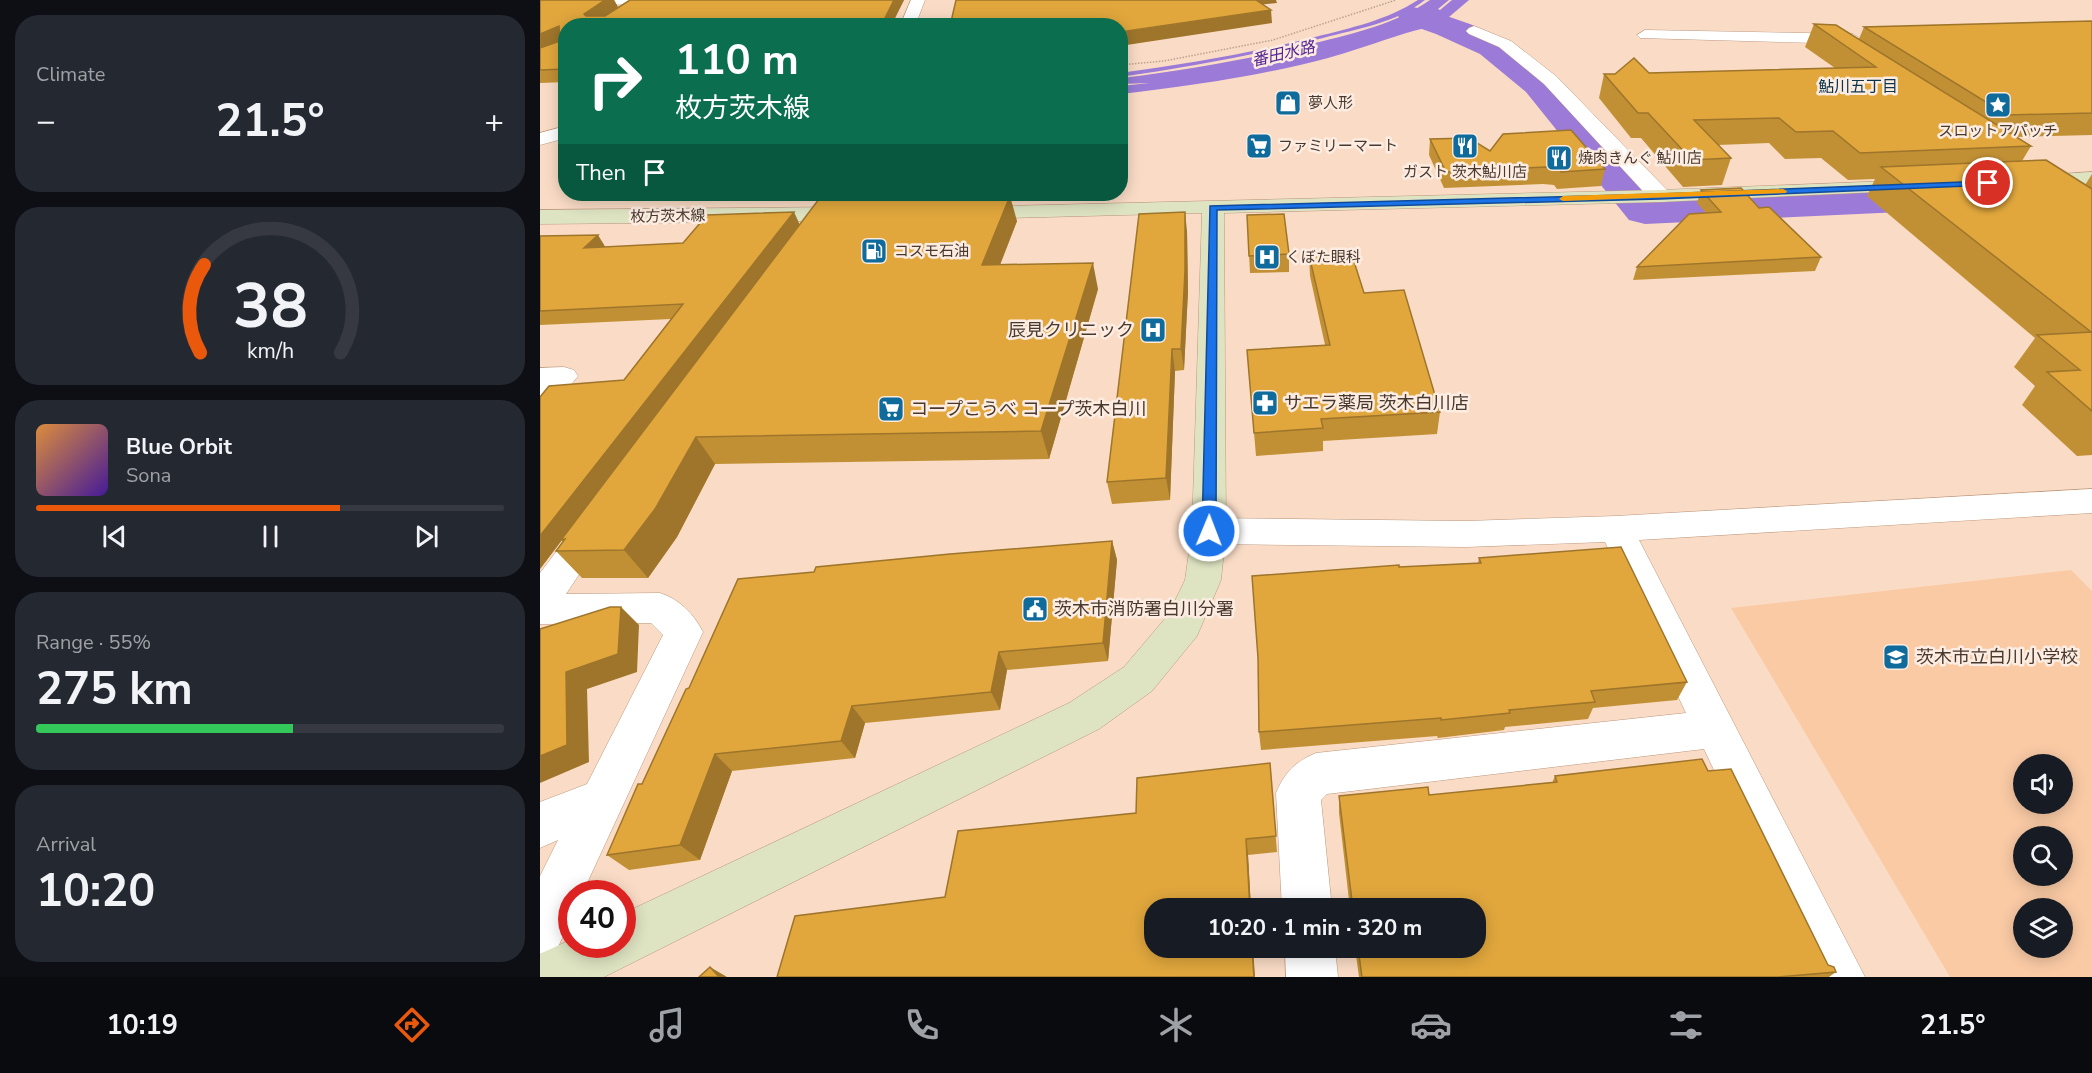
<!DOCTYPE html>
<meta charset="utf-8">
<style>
:root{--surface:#171b24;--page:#242831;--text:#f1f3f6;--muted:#9ea1a6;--line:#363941;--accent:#ea580c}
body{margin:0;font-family:"Nunito Sans","Noto Sans JP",sans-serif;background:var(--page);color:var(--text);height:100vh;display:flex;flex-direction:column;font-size:22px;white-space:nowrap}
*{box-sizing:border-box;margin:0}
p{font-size:20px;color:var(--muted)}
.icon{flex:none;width:33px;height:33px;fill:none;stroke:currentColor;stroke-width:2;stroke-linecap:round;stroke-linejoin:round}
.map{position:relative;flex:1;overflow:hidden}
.panel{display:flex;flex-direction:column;gap:15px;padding:15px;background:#0d0f14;width:540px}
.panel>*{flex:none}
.hud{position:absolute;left:18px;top:18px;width:570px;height:183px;border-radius:24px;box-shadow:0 3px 15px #0003;background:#0b6e4f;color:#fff;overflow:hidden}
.controls{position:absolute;left:1473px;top:754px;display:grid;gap:12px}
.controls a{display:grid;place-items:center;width:60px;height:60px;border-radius:50%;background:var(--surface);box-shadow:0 3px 15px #0003;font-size:30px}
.speed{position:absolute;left:18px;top:880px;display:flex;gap:12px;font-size:30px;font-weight:700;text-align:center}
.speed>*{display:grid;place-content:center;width:78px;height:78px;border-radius:50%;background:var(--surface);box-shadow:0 3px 15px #0003;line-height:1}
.speed .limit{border:9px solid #d22;background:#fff;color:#111}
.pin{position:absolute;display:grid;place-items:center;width:51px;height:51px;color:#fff;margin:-26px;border:3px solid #fff;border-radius:50%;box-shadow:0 2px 6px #0007}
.me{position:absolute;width:66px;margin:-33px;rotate:1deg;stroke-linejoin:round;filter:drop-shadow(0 0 4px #0008)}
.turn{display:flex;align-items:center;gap:21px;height:126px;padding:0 18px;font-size:27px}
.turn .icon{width:78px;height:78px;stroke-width:2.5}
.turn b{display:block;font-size:42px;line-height:51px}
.then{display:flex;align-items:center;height:57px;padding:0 18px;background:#0003;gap:12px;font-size:22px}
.big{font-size:45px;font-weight:700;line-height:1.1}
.panel .card{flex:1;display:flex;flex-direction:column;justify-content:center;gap:9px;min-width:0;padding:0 21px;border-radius:24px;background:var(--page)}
.panel .dial{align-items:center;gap:0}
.dial svg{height:156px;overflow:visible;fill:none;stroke:var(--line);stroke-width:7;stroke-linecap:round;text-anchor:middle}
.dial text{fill:var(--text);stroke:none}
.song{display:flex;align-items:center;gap:18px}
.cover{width:72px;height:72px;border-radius:9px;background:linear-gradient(135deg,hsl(30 70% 55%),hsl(260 70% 35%))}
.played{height:6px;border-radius:3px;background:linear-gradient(90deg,var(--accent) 65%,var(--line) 65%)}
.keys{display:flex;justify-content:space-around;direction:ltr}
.heat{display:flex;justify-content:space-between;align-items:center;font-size:33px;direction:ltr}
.charge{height:9px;border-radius:4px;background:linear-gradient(90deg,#34c759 55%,var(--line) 0)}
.trip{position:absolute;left:604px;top:898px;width:342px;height:60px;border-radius:24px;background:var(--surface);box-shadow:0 3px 15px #0003;font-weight:700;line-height:60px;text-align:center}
.tab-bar{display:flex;height:96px;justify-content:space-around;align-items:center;background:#090b0e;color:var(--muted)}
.tab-bar .icon{width:42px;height:42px}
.tab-bar .current{color:var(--accent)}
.tab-bar b{font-size:27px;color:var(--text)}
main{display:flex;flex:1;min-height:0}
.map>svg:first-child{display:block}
</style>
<main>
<section class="panel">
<div class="card"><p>Climate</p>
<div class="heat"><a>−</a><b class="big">21.5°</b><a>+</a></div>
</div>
<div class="card dial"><svg viewBox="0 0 100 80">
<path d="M14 69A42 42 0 1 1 86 69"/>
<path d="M14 69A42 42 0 0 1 16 24" stroke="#ea580c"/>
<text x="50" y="56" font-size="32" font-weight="700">38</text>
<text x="50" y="72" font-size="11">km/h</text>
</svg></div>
<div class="card">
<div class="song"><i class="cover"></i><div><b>Blue Orbit</b><p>Sona</p></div></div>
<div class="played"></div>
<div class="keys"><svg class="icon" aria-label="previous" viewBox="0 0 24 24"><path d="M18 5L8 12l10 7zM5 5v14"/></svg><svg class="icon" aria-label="pause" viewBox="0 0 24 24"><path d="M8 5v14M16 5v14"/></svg><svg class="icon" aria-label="next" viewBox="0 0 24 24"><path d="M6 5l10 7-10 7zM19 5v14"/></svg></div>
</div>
<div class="card"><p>Range · 55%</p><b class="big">275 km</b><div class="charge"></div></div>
<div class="card"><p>Arrival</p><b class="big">10:20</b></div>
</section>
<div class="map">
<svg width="1552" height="977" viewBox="0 0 1552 977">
<rect width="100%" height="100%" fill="#fadcc6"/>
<path fill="#facaa5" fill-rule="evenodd" d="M1531,570L1552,591V977H1410L1191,608ZM1484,765H1522V804H1484ZM1484,837H1522V876H1484ZM1484,909H1522V948H1484Z"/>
<path fill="#9b7bd7" d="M890,0H909L898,9L900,10L912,0H929L909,17L912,23C871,28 829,47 788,58C720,76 651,86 581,94V86L609,83L581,84V78C647,70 710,59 775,43C815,33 856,24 890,0Z"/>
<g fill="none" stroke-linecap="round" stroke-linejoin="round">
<path fill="#9b7bd7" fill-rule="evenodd" d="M878,0H885C856,23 817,29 783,38C716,55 649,67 580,77V73C646,64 711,53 775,37C811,28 847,20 878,0Z"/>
<path fill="#9b7bd7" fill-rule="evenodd" d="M873,7C903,14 936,24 963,40C1019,71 1074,147 1117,196L1552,177V203L1105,224L1089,220L986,92L940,54L896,34L862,22L858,16L862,10Z"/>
<defs>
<g id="street">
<polygon points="0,0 214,0 207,4 0,5"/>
<polygon points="371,0 385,0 375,26 360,26"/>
<polygon points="934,26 971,41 1016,76 1128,191 1131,196 1128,201 1120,202 1112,201 1004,84 959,47 929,34 926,31 929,28"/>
<polygon points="1105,30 1313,34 1321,39 1313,44 1100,38 1097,35"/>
<polygon points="26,126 26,138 0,145 0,133"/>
<polygon points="24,367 34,370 38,376 10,410 0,412 0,368"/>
<path d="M1552,489V513L1099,540L1325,977H1272L1164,749L787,794L781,800L792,909H742L736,793C744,773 756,761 776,753L1146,713L1065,542L926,547L669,544L657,540L652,531L657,522L669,518L926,521L1076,516Z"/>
<path d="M54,514L66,518L71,527L26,594L120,593C139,599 154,614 163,632L42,894H32V917L18,947L0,954V876L18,840L0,848V802L47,784L123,635L111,623L0,624V573L42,518Z"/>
<polygon points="745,948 795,948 798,977 746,977"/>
</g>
<g id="secondary">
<polygon points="1552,172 1552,184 1491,188 1484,186 1480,182 1484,178 1491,176"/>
<polygon points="1376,180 1383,182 1387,186 1383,190 1120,202 684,213 686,531 681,580 657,636 612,691 559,729 64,977 0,977 0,954 32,939 32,945 82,945 82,914 529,703 584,667 628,615 645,580 652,531 662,213 429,219 421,217 418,212 421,207 1120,190"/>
<polygon points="312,207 320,209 323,214 320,219 312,221 0,224 0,210"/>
</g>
</defs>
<use href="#street" stroke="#ba977d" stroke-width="1"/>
<use href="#secondary" stroke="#ba977d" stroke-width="1"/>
<polyline stroke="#bba290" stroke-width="1.5" stroke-dasharray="1.5 1.5" stroke-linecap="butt" points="580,65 624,61 733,40 856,0"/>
<use href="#street" fill="#fff" fill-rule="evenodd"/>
<use href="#secondary" fill="#dee4c2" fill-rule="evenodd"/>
</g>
<g fill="#c29034">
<polygon points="0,0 74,0 78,7 64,16 364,0 351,26 26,26 26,82 0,83"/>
<polygon points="1552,21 1552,135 1476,137 1491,146 1482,161 1545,185 1552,174 1552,455 1537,456 1482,405 1495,386 1474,367 1495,338 1327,196 1335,179 1308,180 1281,158 1245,159 1229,143 1178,145 1191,158 1182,185 1143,187 1101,138 1091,138 1059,98 1064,74 1295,68 1265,47 1274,24 1319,39 1324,27"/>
<polygon points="890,139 950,151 1065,169 1061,186 1017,189 1014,185 1003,184 904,188 889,155"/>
<polygon points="1161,190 1219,208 1281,257 1275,271 1093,280 1097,267 1166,213 1157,203"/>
<polygon points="332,200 477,221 460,264 558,289 509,459 175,464 137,537 108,578 42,578 16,551 23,542 22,540 0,569 84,380 131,319 0,325 0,236 65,247 143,243 260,225"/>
<polygon points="707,215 749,254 749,272 710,273"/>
<polygon points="647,231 648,291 644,370 635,371 630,500 572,504 567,482"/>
<polygon points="769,255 824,293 900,412 897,434 783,441 783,451 716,456 707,350 785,345 770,276"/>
<polygon points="572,541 577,560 568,661 467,670 460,710 325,723 315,758 192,771 160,860 89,870 67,855 149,688"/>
<polygon points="939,558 1147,682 1137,700 1053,708 1048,719 965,727 964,730 898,738 897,736 721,750 719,732 859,567 938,563"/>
<polygon points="730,763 737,852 708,855 711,909 615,909 405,897 596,813"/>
<polygon points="1168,771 1288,965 1296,972 1289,977 819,977 815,948 936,948 936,909 810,909 799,813 799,796 889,795 1012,783 1015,776"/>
</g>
<g fill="#9e752b">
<polygon points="65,0 74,0 78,7 51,26 44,14"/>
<polygon points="354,0 364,0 351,26 341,26"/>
<polygon points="707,0 736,0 737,3 707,6"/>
<polygon points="731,10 732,23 580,46 580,32"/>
<polygon points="19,26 26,38 0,50 0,34"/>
<polygon points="470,196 477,221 450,291 442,265"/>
<polygon points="254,212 260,225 0,569 0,536"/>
<polygon points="645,212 647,231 648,291 644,370 641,349"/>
<polygon points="58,235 66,248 44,248"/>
<polygon points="553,263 558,289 509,459 501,431"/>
<polygon points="632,349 635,371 630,500 626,478"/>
<polygon points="156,437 175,464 137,537 108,578 84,550"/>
<polygon points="572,541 577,560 568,661 563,643"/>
<polygon points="81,607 99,625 97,672 47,689 49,762 0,783 0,756 26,672"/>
<polygon points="459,652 467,670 460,710 451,692"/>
<polygon points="312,706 325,723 315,758 301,741"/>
<polygon points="175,754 192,771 160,860 140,845"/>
<polygon points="706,839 708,855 711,909 710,909"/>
<polygon points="712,948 713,948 715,977 714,977"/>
<polygon points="170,967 187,977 179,977"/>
</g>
<g fill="#e1a73d" stroke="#9e752b" stroke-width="1.5">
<polygon points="0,0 65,0 44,14 46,16 65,16 90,0 354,0 341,26 26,26 26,69 0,70 0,48 20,41 19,26 0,34"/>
<polygon points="416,0 716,0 731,10 580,32 580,26 410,26"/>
<polygon points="1552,21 1552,113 1467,115 1324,27"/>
<polygon points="1274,24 1296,25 1491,146 1320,153 1293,131 1256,132 1239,118 1154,120 1191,158 1152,160 1108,113 1098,113 1064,74 1075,74 1094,58 1109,73 1336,67"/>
<polygon points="1031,130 1065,169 1021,172 1018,168 1006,167 906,172 890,139 929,138 950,151 963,134"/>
<polygon points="1506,160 1552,189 1552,411 1507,372 1540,370 1497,335 1551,332 1341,167"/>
<polygon points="1201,188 1219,208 1229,207 1281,257 1097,267 1149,214 1181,212 1161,190"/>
<polygon points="470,196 442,265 553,263 501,431 156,437 115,509 84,550 16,551 25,539 21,540 279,199 330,197 328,200"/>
<polygon points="254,212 0,536 0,397 9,386 84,380 143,304 0,311 0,236 58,235 44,248 143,243 167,215"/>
<polygon points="645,212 645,271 641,349 632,349 626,478 567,482 599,214"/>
<polygon points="744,214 749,254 709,256 707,215"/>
<polygon points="811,252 824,293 864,290 900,412 781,419 783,428 714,433 707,350 790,345 769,255"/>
<polygon points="572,541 563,643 459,652 451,692 312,706 301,741 175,754 140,845 67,855 98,784 102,784 146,689 149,688 198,579 274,572 276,567 410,554"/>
<polygon points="1081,547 1147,682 1051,691 1055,702 969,710 970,713 901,720 901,718 719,732 718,658 712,576 859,565 859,567 941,563 939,558"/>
<polygon points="70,607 81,607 78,654 26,672 27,745 0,756 0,629"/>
<polygon points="1162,759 1168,771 1191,769 1288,965 1294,967 1296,972 1238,977 822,977 818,948 936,948 936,909 813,909 799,796 888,787 889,795 1017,782 1015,776"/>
<polygon points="730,763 736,836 706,839 710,909 615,909 615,948 712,948 714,977 237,977 255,916 405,897 418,831 596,813 597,778"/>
<polygon points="170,967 179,977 159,977"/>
</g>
<polygon fill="#1a73e8" stroke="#114b97" stroke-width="1.5" points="1448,181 1451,181 1451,185 1120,199 677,210 676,531 669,536 662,531 670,206 1120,194"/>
<polygon fill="#f59e0b" points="1243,189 1247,191 1246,193 1023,201 1019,199 1023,196"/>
<defs>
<symbol id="shop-square" viewBox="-11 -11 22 22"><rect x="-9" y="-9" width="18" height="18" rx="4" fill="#0f6b9b" stroke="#fcece1"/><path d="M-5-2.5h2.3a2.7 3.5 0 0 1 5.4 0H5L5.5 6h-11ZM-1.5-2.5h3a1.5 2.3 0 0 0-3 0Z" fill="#fff"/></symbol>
<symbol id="sight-square" viewBox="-11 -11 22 22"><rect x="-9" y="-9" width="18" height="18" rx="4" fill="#0f6b9b" stroke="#fcece1"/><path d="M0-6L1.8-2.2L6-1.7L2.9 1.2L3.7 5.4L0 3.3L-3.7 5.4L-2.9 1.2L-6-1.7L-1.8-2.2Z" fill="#fff"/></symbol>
<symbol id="supermarket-square" viewBox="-11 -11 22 22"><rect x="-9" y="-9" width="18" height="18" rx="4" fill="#0f6b9b" stroke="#fcece1"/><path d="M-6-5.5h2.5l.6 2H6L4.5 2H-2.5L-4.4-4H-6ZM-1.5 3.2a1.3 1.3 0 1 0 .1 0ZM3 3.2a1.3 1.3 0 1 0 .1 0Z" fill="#fff"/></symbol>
<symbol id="restaurant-square" viewBox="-11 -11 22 22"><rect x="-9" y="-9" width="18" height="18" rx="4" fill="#0f6b9b" stroke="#fcece1"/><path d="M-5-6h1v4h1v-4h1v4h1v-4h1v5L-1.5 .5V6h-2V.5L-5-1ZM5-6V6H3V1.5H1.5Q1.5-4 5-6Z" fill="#fff"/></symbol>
<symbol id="fuel-square" viewBox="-11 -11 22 22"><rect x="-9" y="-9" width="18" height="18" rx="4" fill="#0f6b9b" stroke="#fcece1"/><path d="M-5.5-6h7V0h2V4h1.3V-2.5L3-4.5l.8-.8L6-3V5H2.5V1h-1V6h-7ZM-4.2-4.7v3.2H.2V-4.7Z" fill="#fff"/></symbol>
<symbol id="hospital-square" viewBox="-11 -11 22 22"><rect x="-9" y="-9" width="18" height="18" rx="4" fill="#0f6b9b" stroke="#fcece1"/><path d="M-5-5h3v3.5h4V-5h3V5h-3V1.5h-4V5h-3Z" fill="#fff"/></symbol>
<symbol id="pharmacy-square" viewBox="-11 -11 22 22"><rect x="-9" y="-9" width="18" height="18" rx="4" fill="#0f6b9b" stroke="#fcece1"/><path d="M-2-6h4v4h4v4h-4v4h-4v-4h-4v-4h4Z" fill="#fff"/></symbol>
<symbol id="civic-square" viewBox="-11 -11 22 22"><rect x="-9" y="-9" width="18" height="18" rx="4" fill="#0f6b9b" stroke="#fcece1"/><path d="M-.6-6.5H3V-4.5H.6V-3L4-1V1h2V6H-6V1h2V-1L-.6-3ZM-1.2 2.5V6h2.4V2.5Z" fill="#fff"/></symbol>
<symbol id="school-square" viewBox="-11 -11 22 22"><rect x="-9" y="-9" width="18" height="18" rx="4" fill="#0f6b9b" stroke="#fcece1"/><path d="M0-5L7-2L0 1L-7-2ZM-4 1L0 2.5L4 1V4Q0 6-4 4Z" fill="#fff"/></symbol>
</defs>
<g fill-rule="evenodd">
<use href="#shop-square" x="733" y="88" width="30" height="30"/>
<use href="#sight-square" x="1443" y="90" width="30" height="30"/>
<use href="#supermarket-square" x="704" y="131" width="30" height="30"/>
<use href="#restaurant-square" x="910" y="131" width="30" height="30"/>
<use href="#restaurant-square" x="1004" y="143" width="30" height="30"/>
<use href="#fuel-square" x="319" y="236" width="30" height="30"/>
<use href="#hospital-square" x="712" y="242" width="30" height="30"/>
<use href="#hospital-square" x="598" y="315" width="30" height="30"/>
<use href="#pharmacy-square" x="710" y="388" width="30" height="30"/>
<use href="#supermarket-square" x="336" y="394" width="30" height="30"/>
<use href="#civic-square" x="480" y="594" width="30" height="30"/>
<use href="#school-square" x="1341" y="642" width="30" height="30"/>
</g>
<g text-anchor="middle" stroke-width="5" stroke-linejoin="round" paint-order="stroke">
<g font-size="15" fill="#48392e" stroke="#fcece1" text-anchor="start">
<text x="768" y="108">夢人形</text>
<text x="1458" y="136" text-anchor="middle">スロットアパッチ</text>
<text x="738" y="151">ファミリーマート</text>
<text x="1038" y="163">焼肉きんぐ 鮎川店</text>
<text x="925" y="177" text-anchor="middle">ガスト 茨木鮎川店</text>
<text x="354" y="256">コスモ石油</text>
<text x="746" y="262">くぼた眼科</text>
</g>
<g font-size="15" fill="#48392e" stroke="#fcece1">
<text transform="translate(128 216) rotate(-1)" y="5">枚方茨木線</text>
</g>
<g font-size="16" font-style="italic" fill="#562793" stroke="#fcece1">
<text transform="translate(743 53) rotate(-13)" y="6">番田水路</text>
</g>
<g font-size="16" fill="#0d354c" stroke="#fcece1">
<text x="1318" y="92">鮎川五丁目</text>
</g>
<g font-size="18" fill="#48392e" stroke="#fcece1" text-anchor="start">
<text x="594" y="336" text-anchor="end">辰見クリニック</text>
<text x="744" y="409">サエラ薬局 茨木白川店</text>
<text x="370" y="415">コープこうべ コープ茨木白川</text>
<text x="514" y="615">茨木市消防署白川分署</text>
<text x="1376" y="663">茨木市立白川小学校</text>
</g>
</g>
</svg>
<div class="controls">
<a><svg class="icon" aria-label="sound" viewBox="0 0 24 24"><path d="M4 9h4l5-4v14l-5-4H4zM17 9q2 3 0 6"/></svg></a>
<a><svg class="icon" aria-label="search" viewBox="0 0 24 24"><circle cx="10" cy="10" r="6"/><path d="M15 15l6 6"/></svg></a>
<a><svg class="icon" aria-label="layers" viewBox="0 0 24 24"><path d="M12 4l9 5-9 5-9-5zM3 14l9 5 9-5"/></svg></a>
</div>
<div class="speed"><div class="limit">40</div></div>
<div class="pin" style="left:1448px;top:183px;background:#d93025"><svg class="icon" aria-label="arrive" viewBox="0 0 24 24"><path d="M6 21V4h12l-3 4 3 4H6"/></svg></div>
<svg class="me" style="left:669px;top:531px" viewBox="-20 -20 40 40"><circle r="17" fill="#1a73e8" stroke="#fff" stroke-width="3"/><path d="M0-11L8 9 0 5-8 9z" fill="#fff"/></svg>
<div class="trip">10:20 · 1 min · 320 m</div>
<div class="hud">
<div class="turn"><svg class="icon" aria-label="right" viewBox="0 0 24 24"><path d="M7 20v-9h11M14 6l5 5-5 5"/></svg><div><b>110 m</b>枚方茨木線</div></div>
<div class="then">Then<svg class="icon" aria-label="arrive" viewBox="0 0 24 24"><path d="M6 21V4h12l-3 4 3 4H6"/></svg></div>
</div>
</div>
</main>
<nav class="tab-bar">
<b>10:19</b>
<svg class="icon current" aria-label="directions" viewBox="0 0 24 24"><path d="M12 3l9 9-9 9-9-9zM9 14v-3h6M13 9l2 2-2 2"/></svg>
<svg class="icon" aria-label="music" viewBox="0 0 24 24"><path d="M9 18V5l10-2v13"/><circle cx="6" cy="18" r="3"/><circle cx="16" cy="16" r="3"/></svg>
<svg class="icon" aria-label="phone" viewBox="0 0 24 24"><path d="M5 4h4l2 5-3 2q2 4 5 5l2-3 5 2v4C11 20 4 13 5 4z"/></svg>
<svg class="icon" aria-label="climate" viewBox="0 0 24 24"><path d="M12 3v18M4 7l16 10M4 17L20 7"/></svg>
<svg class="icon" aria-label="car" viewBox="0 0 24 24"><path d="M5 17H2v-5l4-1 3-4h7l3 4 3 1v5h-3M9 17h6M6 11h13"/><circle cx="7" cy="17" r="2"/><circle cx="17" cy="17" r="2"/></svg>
<svg class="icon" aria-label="filters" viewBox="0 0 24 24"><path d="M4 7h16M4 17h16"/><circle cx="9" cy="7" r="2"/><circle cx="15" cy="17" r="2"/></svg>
<b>21.5°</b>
</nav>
